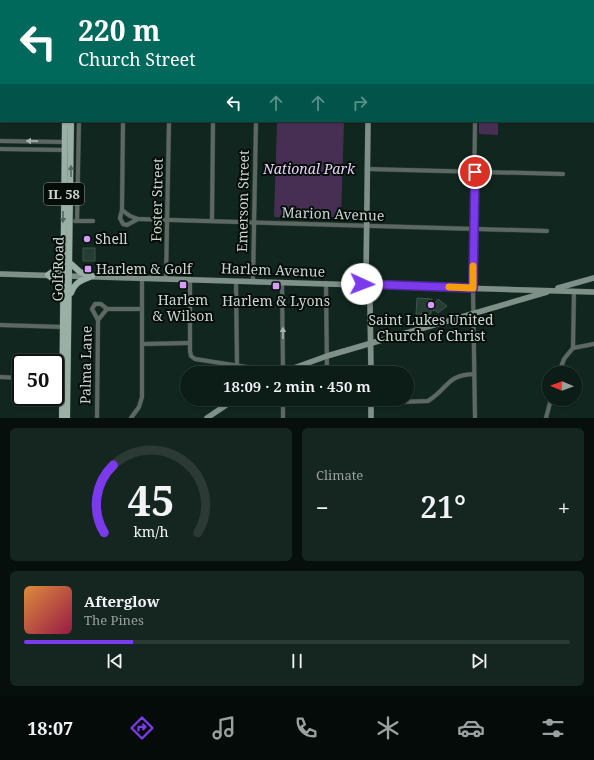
<!DOCTYPE html>
<meta charset="utf-8">
<style>
:root{--surface:#0c1c16;--page:#15251f;--text:#f1f3f6;--muted:#9aa1a1;--line:#2c3a35;--accent:#7c3aed}
body{margin:0;font-family:"Noto Serif",serif;background:var(--page);color:var(--text);height:100vh;display:flex;flex-direction:column;font-size:15px;white-space:nowrap}
*{box-sizing:border-box;margin:0}
p{font-size:13px;color:var(--muted)}
.icon{flex:none;width:22px;height:22px;fill:none;stroke:currentColor;stroke-width:2;stroke-linecap:round;stroke-linejoin:round}
.map{position:relative;height:418px;overflow:hidden}
.side{display:flex;flex-direction:column;gap:10px;padding:10px;background:#070f0c;flex:1}
.side>*{flex:none}
.hud{position:absolute;left:0px;top:0px;width:594px;height:122px;box-shadow:0 1px 3px #0004,0 0 0 1px var(--line);background:#00695c;color:#fff;overflow:hidden}
.needle{width:26px;rotate:271deg}
.buttons{position:absolute;left:542px;top:366px;display:grid;gap:8px}
.buttons a{display:grid;place-items:center;width:40px;height:40px;border-radius:50%;background:var(--surface);box-shadow:0 1px 3px #0004,0 0 0 1px var(--line);font-size:20px}
.speed{position:absolute;left:12px;top:354px;display:flex;gap:8px;font-size:20px;font-weight:700;text-align:center}
.speed>*{display:grid;place-content:center;width:52px;height:52px;border-radius:50%;background:var(--surface);box-shadow:0 1px 3px #0004,0 0 0 1px var(--line);line-height:1}
.speed .limit{border:2px solid #111;border-radius:6px;background:#fff;color:#111}
.pin{position:absolute;display:grid;place-items:center;width:34px;height:34px;color:#fff;margin:-17px;border:2px solid #fff;border-radius:50%;box-shadow:0 1px 4px #0007}
.me{position:absolute;width:44px;margin:-22px;rotate:92deg;stroke-linejoin:round;filter:drop-shadow(0 0 3px #0008)}
.turn{display:flex;align-items:center;gap:14px;height:84px;padding:0 12px;font-size:18px}
.turn .icon{width:52px;height:52px;stroke-width:2.5}
.turn b{display:block;font-size:28px;line-height:34px}
.lanes{display:flex;align-items:center;height:38px;padding:0 12px;background:#0003;justify-content:center;gap:20px;direction:ltr}
.lanes .off{opacity:.35}
.big{font-size:30px;font-weight:600;line-height:1.1}
.side .card{flex:1;display:flex;flex-direction:column;justify-content:center;gap:6px;min-width:0;padding:0 14px;border-radius:6px;background:var(--page)}
.side .dial{align-items:center;gap:0}
.dial svg{height:104px;overflow:visible;fill:none;stroke:var(--line);stroke-width:7;stroke-linecap:round;text-anchor:middle}
.dial text{fill:var(--text);stroke:none}
.song{display:flex;align-items:center;gap:12px}
.cover{width:48px;height:48px;border-radius:6px;background:linear-gradient(135deg,hsl(30 70% 55%),hsl(340 70% 35%))}
.played{height:4px;border-radius:2px;background:linear-gradient(90deg,var(--accent) 20%,var(--line) 20%)}
.keys{display:flex;justify-content:space-around;direction:ltr}
.heat{display:flex;justify-content:space-between;align-items:center;font-size:22px;direction:ltr}
.side .tiles{flex:1;display:grid;gap:10px;grid-template-columns:1fr 1fr}
.card:last-child{grid-column:span 2}
.trip{position:absolute;left:180px;top:366px;width:234px;height:40px;border-radius:20px;background:var(--surface);box-shadow:0 1px 3px #0004,0 0 0 1px var(--line);font-weight:600;line-height:40px;text-align:center}
.dock{display:flex;height:64px;justify-content:space-around;align-items:center;background:#050b09;color:var(--muted)}
.dock .icon{width:28px;height:28px}
.dock .active{color:var(--accent)}
.dock b{font-size:18px;color:var(--text)}
.map>svg:first-child{display:block}
</style>
<div class="map">
<svg width="594" height="418" viewBox="0 0 594 418">
<rect width="100%" height="100%" fill="#10261e"/>
<g fill="#462f53">
<polygon points="277,121 344,121 341,219 274,217"/>
<polygon points="479,121 498,121 498,135 479,134"/>
</g>
<g fill="#263d34" stroke="#3c544a">
<rect x="83" y="248" width="12" height="13"/>
<polygon points="417,298 432,299 431,308 438,299 447,306 438,313 436,311 431,310 431,314 416,314"/>
</g>
<g fill="none" stroke-linecap="round" stroke-linejoin="round">
<defs>
<g id="street">
<polyline points="477,1 477,0"/>
<polyline points="593,114 594,113"/>
<polyline points="123,121 122,210 120,218 123,224 127,225 138,219"/>
<polyline points="0,141 66,142"/>
<polyline points="0,149 66,150"/>
<polyline points="367,169 563,174"/>
<polyline points="122,210 130,216 138,219 547,231"/>
<polyline points="75,221 93,221"/>
<polyline points="77,221 79,121"/>
<polyline points="212,221 213,121"/>
<polyline points="166,279 169,121"/>
<polyline points="190,279 190,351 191,356 195,359 265,370 272,373"/>
<polyline points="236,281 237,366"/>
<polyline points="253,281 256,121"/>
<polyline points="282,282 283,373"/>
<polyline points="326,283 327,373"/>
<polyline points="98,320 92,309 95,304 101,304 107,309"/>
<polyline points="0,325 64,327"/>
<polyline points="142,344 189,343"/>
<polyline points="573,348 594,344"/>
<polyline points="559,373 564,359 573,348 574,291"/>
<polyline points="0,377 21,378"/>
<polyline points="55,379 64,379"/>
<polyline points="283,399 283,418"/>
<polyline points="326,402 326,399"/>
<path d="M371,403L428,401C449,388 446,375 474,374"/>
<polyline points="97,418 98,320 107,309 142,309"/>
<polyline points="131,418 139,407 142,397 142,278"/>
<polyline points="475,418 473,288 475,121"/>
<polyline points="546,418 551,399"/>
</g>
<g id="secondary">
<polyline points="370,1 370,0"/>
<polyline points="368,121 366,278 370,304 371,373"/>
<polyline points="0,274 594,292"/>
<polyline points="558,288 594,278"/>
<polyline points="280,373 327,356 547,292"/>
<polyline points="207,418 235,399"/>
<polyline points="371,418 371,399"/>
</g>
<g id="primary">
<polyline points="141,0 286,0"/>
<polyline points="68,1 68,0"/>
<polyline points="74,1 74,0"/>
<polyline points="0,4 1,4"/>
<polyline points="62,258 59,267 48,275 58,283 63,291"/>
<polyline points="70,263 80,272 92,276"/>
<path d="M71,293C75,282 82,280 92,276"/>
<polyline points="62,418 65,121"/>
<polyline points="67,418 71,121"/>
</g>
</defs>
<use href="#street" stroke="#2e423b" stroke-width="5"/>
<use href="#secondary" stroke="#2e423b" stroke-width="6"/>
<use href="#primary" stroke="#2e423b" stroke-width="7"/>
<use href="#street" stroke="#5d6863" stroke-width="4"/>
<use href="#secondary" stroke="#7f9089" stroke-width="5.5"/>
<use href="#primary" stroke="#9ab0a6" stroke-width="6"/>
</g>
<defs><path id="oneway-solid" d="M-6-.8H1V-3.2L6.5 0L1 3.2V.8H-6Z"/></defs>
<g fill="#a9b5b0">
<use href="#oneway-solid" transform="translate(32 141) rotate(-179)"/>
<use href="#oneway-solid" transform="translate(283 333) rotate(-90)"/>
</g>
<g fill="#57675f">
<use href="#oneway-solid" transform="translate(71 171) rotate(-90)"/>
<use href="#oneway-solid" transform="translate(63 217) rotate(91)"/>
</g>
<g fill="none" stroke-linecap="round" stroke-linejoin="round">
<defs>
<polyline id="route" points="362,284 473,288 475,172"/>
</defs>
<use href="#route" stroke="#51269a" stroke-width="10"/>
<use href="#route" stroke="#7c3aed" stroke-width="7"/>
<polyline stroke="#f59e0b" stroke-width="7" points="449,287 473,288 473,266"/>
</g>
<g fill="#d79bf9" stroke="#050d09" stroke-width="1.5">
<circle cx="87" cy="239" r="4"/>
<rect x="84" y="265" width="8" height="8" rx="2"/>
<rect x="179" y="281" width="8" height="8" rx="2"/>
<rect x="272" y="282" width="8" height="8" rx="2"/>
<circle cx="431" cy="305" r="4"/>
</g>
<g text-anchor="middle" stroke-width="4" stroke-linejoin="round" paint-order="stroke">
<rect fill="#050d09" stroke="#8e9a95" stroke-width="1" x="44" y="183" width="40" height="22" rx="3"/>
<g font-size="13" font-weight="bold" fill="#c9d6d1">
<text x="64" y="199">IL 58</text>
</g>
<g font-size="14" font-style="italic" fill="#ead0fa" stroke="#050d09">
<text x="309" y="174">National Park</text>
</g>
<g font-size="14" fill="#c9d6d1" stroke="#050d09">
<text transform="translate(157 200) rotate(-89)" y="5">Foster Street</text>
<text transform="translate(243 201) rotate(-89)" y="5">Emerson Street</text>
<text transform="translate(333 214) rotate(2)" y="5">Marion Avenue</text>
<text transform="translate(58 269) rotate(-89)" y="5">Golf Road</text>
<text transform="translate(273 270) rotate(2)" y="5">Harlem Avenue</text>
<text transform="translate(86 365) rotate(-89)" y="5">Palma Lane</text>
</g>
<g font-size="14" fill="#c9d6d1" stroke="#050d09">
<text x="95" y="244" text-anchor="start">Shell</text>
<text x="96" y="274" text-anchor="start">Harlem &amp; Golf</text>
<text x="183" y="305">Harlem<tspan x="183" dy="16">&amp; Wilson</tspan></text>
<text x="276" y="306">Harlem &amp; Lyons</text>
<text x="431" y="325">Saint Lukes United<tspan x="431" dy="16">Church of Christ</tspan></text>
</g>
</g>
</svg>
<div class="buttons">
<a><svg class="needle" viewBox="-14 -14 28 28"><path d="M0-13l5 13h-10z" fill="#e53935"/><path d="M0 13l5-13h-10z" fill="#9aa1a1"/></svg></a>
</div>
<div class="speed"><div class="limit">50</div></div>
<div class="pin" style="left:475px;top:172px;background:#d93025"><svg class="icon" aria-label="arrive" viewBox="0 0 24 24"><path d="M6 21V4h12l-3 4 3 4H6"/></svg></div>
<svg class="me" style="left:362px;top:284px" viewBox="-20 -20 40 40"><circle r="19" fill="#fff"/><path d="M0-13L10 11 0 6-10 11z" fill="#7c3aed"/></svg>
<div class="trip">18:09 · 2 min · 450 m</div>
<div class="hud">
<div class="turn"><svg class="icon" aria-label="left" viewBox="0 0 24 24"><path d="M17 20v-9H6M10 6l-5 5 5 5"/></svg><div><b>220 m</b>Church Street</div></div>
<div class="lanes"><svg class="icon" aria-label="left" viewBox="0 0 24 24"><path d="M17 20v-9H6M10 6l-5 5 5 5"/></svg><svg class="icon off" aria-label="ahead" viewBox="0 0 24 24"><path d="M12 20V5M6 11l6-6 6 6"/></svg><svg class="icon off" aria-label="ahead" viewBox="0 0 24 24"><path d="M12 20V5M6 11l6-6 6 6"/></svg><svg class="icon off" aria-label="right" viewBox="0 0 24 24"><path d="M7 20v-9h11M14 6l5 5-5 5"/></svg></div>
</div>
</div>
<section class="side">
<div class="tiles">
<div class="card dial"><svg viewBox="0 0 100 80">
<path d="M14 69A42 42 0 1 1 86 69"/>
<path d="M14 69A42 42 0 0 1 21 17" stroke="#7c3aed"/>
<text x="50" y="56" font-size="32" font-weight="700">45</text>
<text x="50" y="72" font-size="11">km/h</text>
</svg></div>
<div class="card"><p>Climate</p>
<div class="heat"><a>−</a><b class="big">21°</b><a>+</a></div>
</div>
<div class="card">
<div class="song"><i class="cover"></i><div><b>Afterglow</b><p>The Pines</p></div></div>
<div class="played"></div>
<div class="keys"><svg class="icon" aria-label="previous" viewBox="0 0 24 24"><path d="M18 5L8 12l10 7zM5 5v14"/></svg><svg class="icon" aria-label="pause" viewBox="0 0 24 24"><path d="M8 5v14M16 5v14"/></svg><svg class="icon" aria-label="next" viewBox="0 0 24 24"><path d="M6 5l10 7-10 7zM19 5v14"/></svg></div>
</div>
</div>
</section>
<nav class="dock">
<b>18:07</b>
<svg class="icon active" aria-label="directions" viewBox="0 0 24 24"><path d="M12 3l9 9-9 9-9-9zM9 14v-3h6M13 9l2 2-2 2"/></svg>
<svg class="icon" aria-label="music" viewBox="0 0 24 24"><path d="M9 18V5l10-2v13"/><circle cx="6" cy="18" r="3"/><circle cx="16" cy="16" r="3"/></svg>
<svg class="icon" aria-label="phone" viewBox="0 0 24 24"><path d="M5 4h4l2 5-3 2q2 4 5 5l2-3 5 2v4C11 20 4 13 5 4z"/></svg>
<svg class="icon" aria-label="climate" viewBox="0 0 24 24"><path d="M12 3v18M4 7l16 10M4 17L20 7"/></svg>
<svg class="icon" aria-label="car" viewBox="0 0 24 24"><path d="M5 17H2v-5l4-1 3-4h7l3 4 3 1v5h-3M9 17h6M6 11h13"/><circle cx="7" cy="17" r="2"/><circle cx="17" cy="17" r="2"/></svg>
<svg class="icon" aria-label="filters" viewBox="0 0 24 24"><path d="M4 7h16M4 17h16"/><circle cx="9" cy="7" r="2"/><circle cx="15" cy="17" r="2"/></svg>
</nav>
